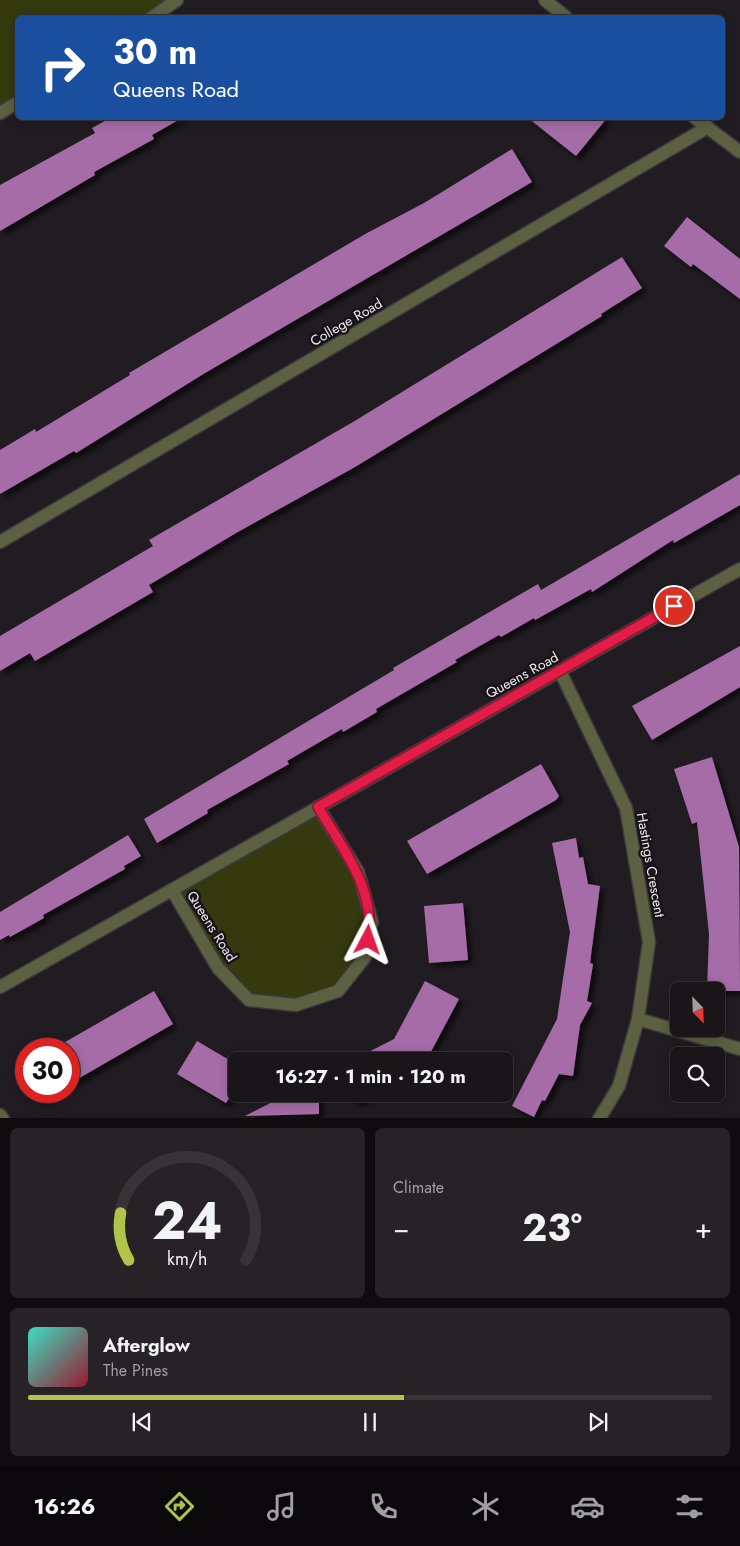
<!DOCTYPE html>
<meta charset="utf-8">
<style>
:root{--surface:#191519;--page:#262226;--text:#f1f3f6;--muted:#9f9fa2;--line:#373438;--accent:#b2c34c}
body{margin:0;font-family:Jost,sans-serif;background:var(--page);color:var(--text);height:100vh;display:flex;flex-direction:column;font-size:19px;white-space:nowrap}
*{box-sizing:border-box;margin:0}
p{font-size:16px;color:var(--muted)}
.icon{flex:none;width:28px;height:28px;fill:none;stroke:currentColor;stroke-width:2;stroke-linecap:round;stroke-linejoin:round}
.map{position:relative;height:1118px;overflow:hidden}
.drawer{display:flex;flex-direction:column;gap:10px;padding:10px;background:#0e0c0e;flex:1}
.drawer>*{flex:none}
.guide{position:absolute;left:15px;top:15px;width:710px;height:105px;border-radius:8px;box-shadow:0 2px 12px #0003,0 0 0 1px var(--line);background:#1a4fa0;color:#fff;overflow:hidden}
.needle{width:32px;rotate:157deg}
.buttons{position:absolute;left:670px;top:982px;display:grid;gap:10px}
.buttons a{display:grid;place-items:center;width:55px;height:55px;border-radius:8px;background:var(--surface);box-shadow:0 2px 12px #0003,0 0 0 1px var(--line);font-size:25px}
.speed{position:absolute;left:15px;top:1038px;display:flex;gap:10px;font-size:25px;font-weight:700;text-align:center}
.speed>*{display:grid;place-content:center;width:65px;height:65px;border-radius:50%;background:var(--surface);box-shadow:0 2px 12px #0003,0 0 0 1px var(--line);line-height:1}
.speed .limit{border:8px solid #d22;background:#fff;color:#111}
.pin{position:absolute;display:grid;place-items:center;width:42px;height:42px;color:#fff;margin:-21px;border:2px solid #fff;border-radius:50%;box-shadow:0 1px 5px #0007}
.me{position:absolute;width:55px;margin:-28px;rotate:4deg;stroke-linejoin:round;filter:drop-shadow(0 0 4px #0008)}
.turn{display:flex;align-items:center;gap:18px;height:105px;padding:0 15px;font-size:22px}
.turn .icon{width:65px;height:65px;stroke-width:2.5}
.turn b{display:block;font-size:35px;line-height:42px}
.big{font-size:38px;font-weight:700;line-height:1.1}
.drawer .widget{flex:1;display:flex;flex-direction:column;justify-content:center;gap:8px;min-width:0;padding:0 18px;border-radius:8px;background:var(--page)}
.drawer .dial{align-items:center;gap:0}
.dial svg{height:130px;overflow:visible;fill:none;stroke:var(--line);stroke-width:7;stroke-linecap:round;text-anchor:middle}
.dial text{fill:var(--text);stroke:none}
.song{display:flex;align-items:center;gap:15px}
.cover{width:60px;height:60px;border-radius:8px;background:linear-gradient(135deg,hsl(170 70% 55%),hsl(350 70% 35%))}
.played{height:5px;border-radius:2px;background:linear-gradient(90deg,var(--accent) 55%,var(--line) 55%)}
.keys{display:flex;justify-content:space-around;direction:ltr}
.heat{display:flex;justify-content:space-between;align-items:center;font-size:28px;direction:ltr}
.drawer .tiles{flex:1;display:grid;gap:10px;grid-template-columns:1fr 1fr}
.widget:last-child{grid-column:span 2}
.trip{position:absolute;left:228px;top:1052px;width:285px;height:50px;border-radius:8px;background:var(--surface);box-shadow:0 2px 12px #0003,0 0 0 1px var(--line);font-weight:700;line-height:50px;text-align:center}
.menu{display:flex;height:80px;justify-content:space-around;align-items:center;background:#0a080a;color:var(--muted)}
.menu .icon{width:35px;height:35px}
.menu .on{color:var(--accent)}
.menu b{font-size:22px;color:var(--text)}
.map>svg:first-child{display:block}
</style>
<div class="map">
<svg width="740" height="1119" viewBox="0 0 740 1119">
<defs>
<filter id="shadow"><feDropShadow dx="4.5" dy="4.5" stdDeviation="2.5" flood-color="#0009"/></filter>
</defs>
<rect width="100%" height="100%" fill="#211c21"/>
<g fill="#343a0d">
<polygon points="0,0 177,0 151,17 18,18 17,102 0,113"/>
<polygon points="318,807 358,872 372,922 365,957 338,991 296,1005 249,1000 218,968 172,890"/>
</g>
<g fill="#a56ca8" filter="url(#shadow)">
<polygon points="110,118 182,118 152,135 154,139 94,172 95,175 0,231 0,185 95,133 92,128"/>
<polygon points="528,118 607,118 576,156"/>
<polygon points="512,149 532,182 205,373 76,453 74,451 0,494 0,450 35,429 36,432 130,375 129,373 367,233 424,203"/>
<polygon points="687,217 740,259 740,299 693,264 691,267 664,246"/>
<polygon points="622,257 642,288 601,314 602,316 355,467 236,533 149,585 153,592 35,661 30,653 0,671 0,636 153,546 149,540 353,422"/>
<polygon points="740,474 740,505 674,543 673,540 592,592 591,589 535,620 534,618 501,637 499,635 455,660 457,662 376,709 377,712 343,732 342,729 287,761 289,764 207,810 208,813 157,843 144,819 330,708 394,670 393,668 538,584 541,590"/>
<polygon points="740,646 740,687 652,740 632,706"/>
<polygon points="712,757 739,847 740,991 707,991 709,934 697,822 692,824 674,769"/>
<polygon points="541,764 559,796 556,800 427,874 407,841"/>
<polygon points="128,835 141,856 124,866 125,869 43,915 44,918 10,937 9,935 0,940 0,912"/>
<polygon points="576,838 579,858 583,857 588,884 600,886 590,963 593,964 587,1001 592,1003 580,1025 573,1076 559,1074 545,1101 542,1100 534,1117 512,1106 557,1019 570,932 552,843"/>
<polygon points="463,903 468,960 429,963 424,906"/>
<polygon points="425,981 459,999 426,1061 351,1061 394,1039"/>
<polygon points="154,991 173,1024 69,1084 69,1049 53,1049"/>
<polygon points="197,1041 236,1064 236,1087 226,1103 177,1074"/>
<polygon points="33,1091 57,1091 39,1101"/>
<polygon points="288,1094 319,1094 319,1114 245,1116"/>
<polygon points="351,1094 373,1094 355,1103"/>
</g>
<g fill="none" stroke-linecap="round" stroke-linejoin="round">
<defs>
<g id="street">
<polyline points="545,0 567,18"/>
<polyline points="151,18 177,0"/>
<polyline points="0,113 18,102"/>
<polyline points="695,118 740,152"/>
<polyline points="0,542 708,127"/>
<polyline points="560,671 626,808 649,942 638,1019 619,1086 599,1119"/>
<polyline points="172,890 218,968 249,1000 296,1005 338,991 365,957 372,922 358,872 318,807"/>
<polyline points="0,987 740,569"/>
<polyline points="638,1019 740,1049"/>
<polyline points="0,1115 3,1119"/>
</g>
</defs>
<use href="#street" stroke="#3d393d" stroke-width="15"/>
<use href="#street" stroke="#5b6141" stroke-width="12"/>
</g>
<g fill="none" stroke-linecap="round" stroke-linejoin="round">
<defs>
<path id="route" d="M368,940C377,891 342,847 318,807L674,606"/>
</defs>
<use href="#route" stroke="#92132f" stroke-width="12"/>
<use href="#route" stroke="#e11d48" stroke-width="9"/>
</g>
<g text-anchor="middle" stroke-width="5" stroke-linejoin="round" paint-order="stroke">
<g font-size="14" fill="#ece9ec" stroke="#181318">
<text transform="translate(346 322) rotate(-30)" y="5">College Road</text>
<text transform="translate(522 675) rotate(-29)" y="5">Queens Road</text>
<text transform="translate(651 865) rotate(80)" y="5">Hastings Crescent</text>
<text transform="translate(212 926) rotate(58)" y="5">Queens Road</text>
</g>
</g>
</svg>
<div class="buttons">
<a><svg class="needle" viewBox="-14 -14 28 28"><path d="M0-13l5 13h-10z" fill="#e53935"/><path d="M0 13l5-13h-10z" fill="#9f9fa2"/></svg></a>
<a><svg class="icon" aria-label="search" viewBox="0 0 24 24"><circle cx="10" cy="10" r="6"/><path d="M15 15l6 6"/></svg></a>
</div>
<div class="speed"><div class="limit">30</div></div>
<div class="pin" style="left:674px;top:606px;background:#d93025"><svg class="icon" aria-label="arrive" viewBox="0 0 24 24"><path d="M6 21V4h12l-3 4 3 4H6"/></svg></div>
<svg class="me" style="left:368px;top:940px" viewBox="-20 -20 40 40"><path d="M0-17L14 15 0 8-14 15z" fill="#e11d48" stroke="#fff" stroke-width="4"/></svg>
<div class="trip">16:27 · 1 min · 120 m</div>
<div class="guide">
<div class="turn"><svg class="icon" aria-label="right" viewBox="0 0 24 24"><path d="M7 20v-9h11M14 6l5 5-5 5"/></svg><div><b>30 m</b>Queens Road</div></div>
</div>
</div>
<section class="drawer">
<div class="tiles">
<div class="widget dial"><svg viewBox="0 0 100 80">
<path d="M14 69A42 42 0 1 1 86 69"/>
<path d="M14 69A42 42 0 0 1 9 40" stroke="#b2c34c"/>
<text x="50" y="56" font-size="32" font-weight="700">24</text>
<text x="50" y="72" font-size="11">km/h</text>
</svg></div>
<div class="widget"><p>Climate</p>
<div class="heat"><a>−</a><b class="big">23°</b><a>+</a></div>
</div>
<div class="widget">
<div class="song"><i class="cover"></i><div><b>Afterglow</b><p>The Pines</p></div></div>
<div class="played"></div>
<div class="keys"><svg class="icon" aria-label="previous" viewBox="0 0 24 24"><path d="M18 5L8 12l10 7zM5 5v14"/></svg><svg class="icon" aria-label="pause" viewBox="0 0 24 24"><path d="M8 5v14M16 5v14"/></svg><svg class="icon" aria-label="next" viewBox="0 0 24 24"><path d="M6 5l10 7-10 7zM19 5v14"/></svg></div>
</div>
</div>
</section>
<nav class="menu">
<b>16:26</b>
<svg class="icon on" aria-label="directions" viewBox="0 0 24 24"><path d="M12 3l9 9-9 9-9-9zM9 14v-3h6M13 9l2 2-2 2"/></svg>
<svg class="icon" aria-label="music" viewBox="0 0 24 24"><path d="M9 18V5l10-2v13"/><circle cx="6" cy="18" r="3"/><circle cx="16" cy="16" r="3"/></svg>
<svg class="icon" aria-label="phone" viewBox="0 0 24 24"><path d="M5 4h4l2 5-3 2q2 4 5 5l2-3 5 2v4C11 20 4 13 5 4z"/></svg>
<svg class="icon" aria-label="climate" viewBox="0 0 24 24"><path d="M12 3v18M4 7l16 10M4 17L20 7"/></svg>
<svg class="icon" aria-label="car" viewBox="0 0 24 24"><path d="M5 17H2v-5l4-1 3-4h7l3 4 3 1v5h-3M9 17h6M6 11h13"/><circle cx="7" cy="17" r="2"/><circle cx="17" cy="17" r="2"/></svg>
<svg class="icon" aria-label="filters" viewBox="0 0 24 24"><path d="M4 7h16M4 17h16"/><circle cx="9" cy="7" r="2"/><circle cx="15" cy="17" r="2"/></svg>
</nav>
